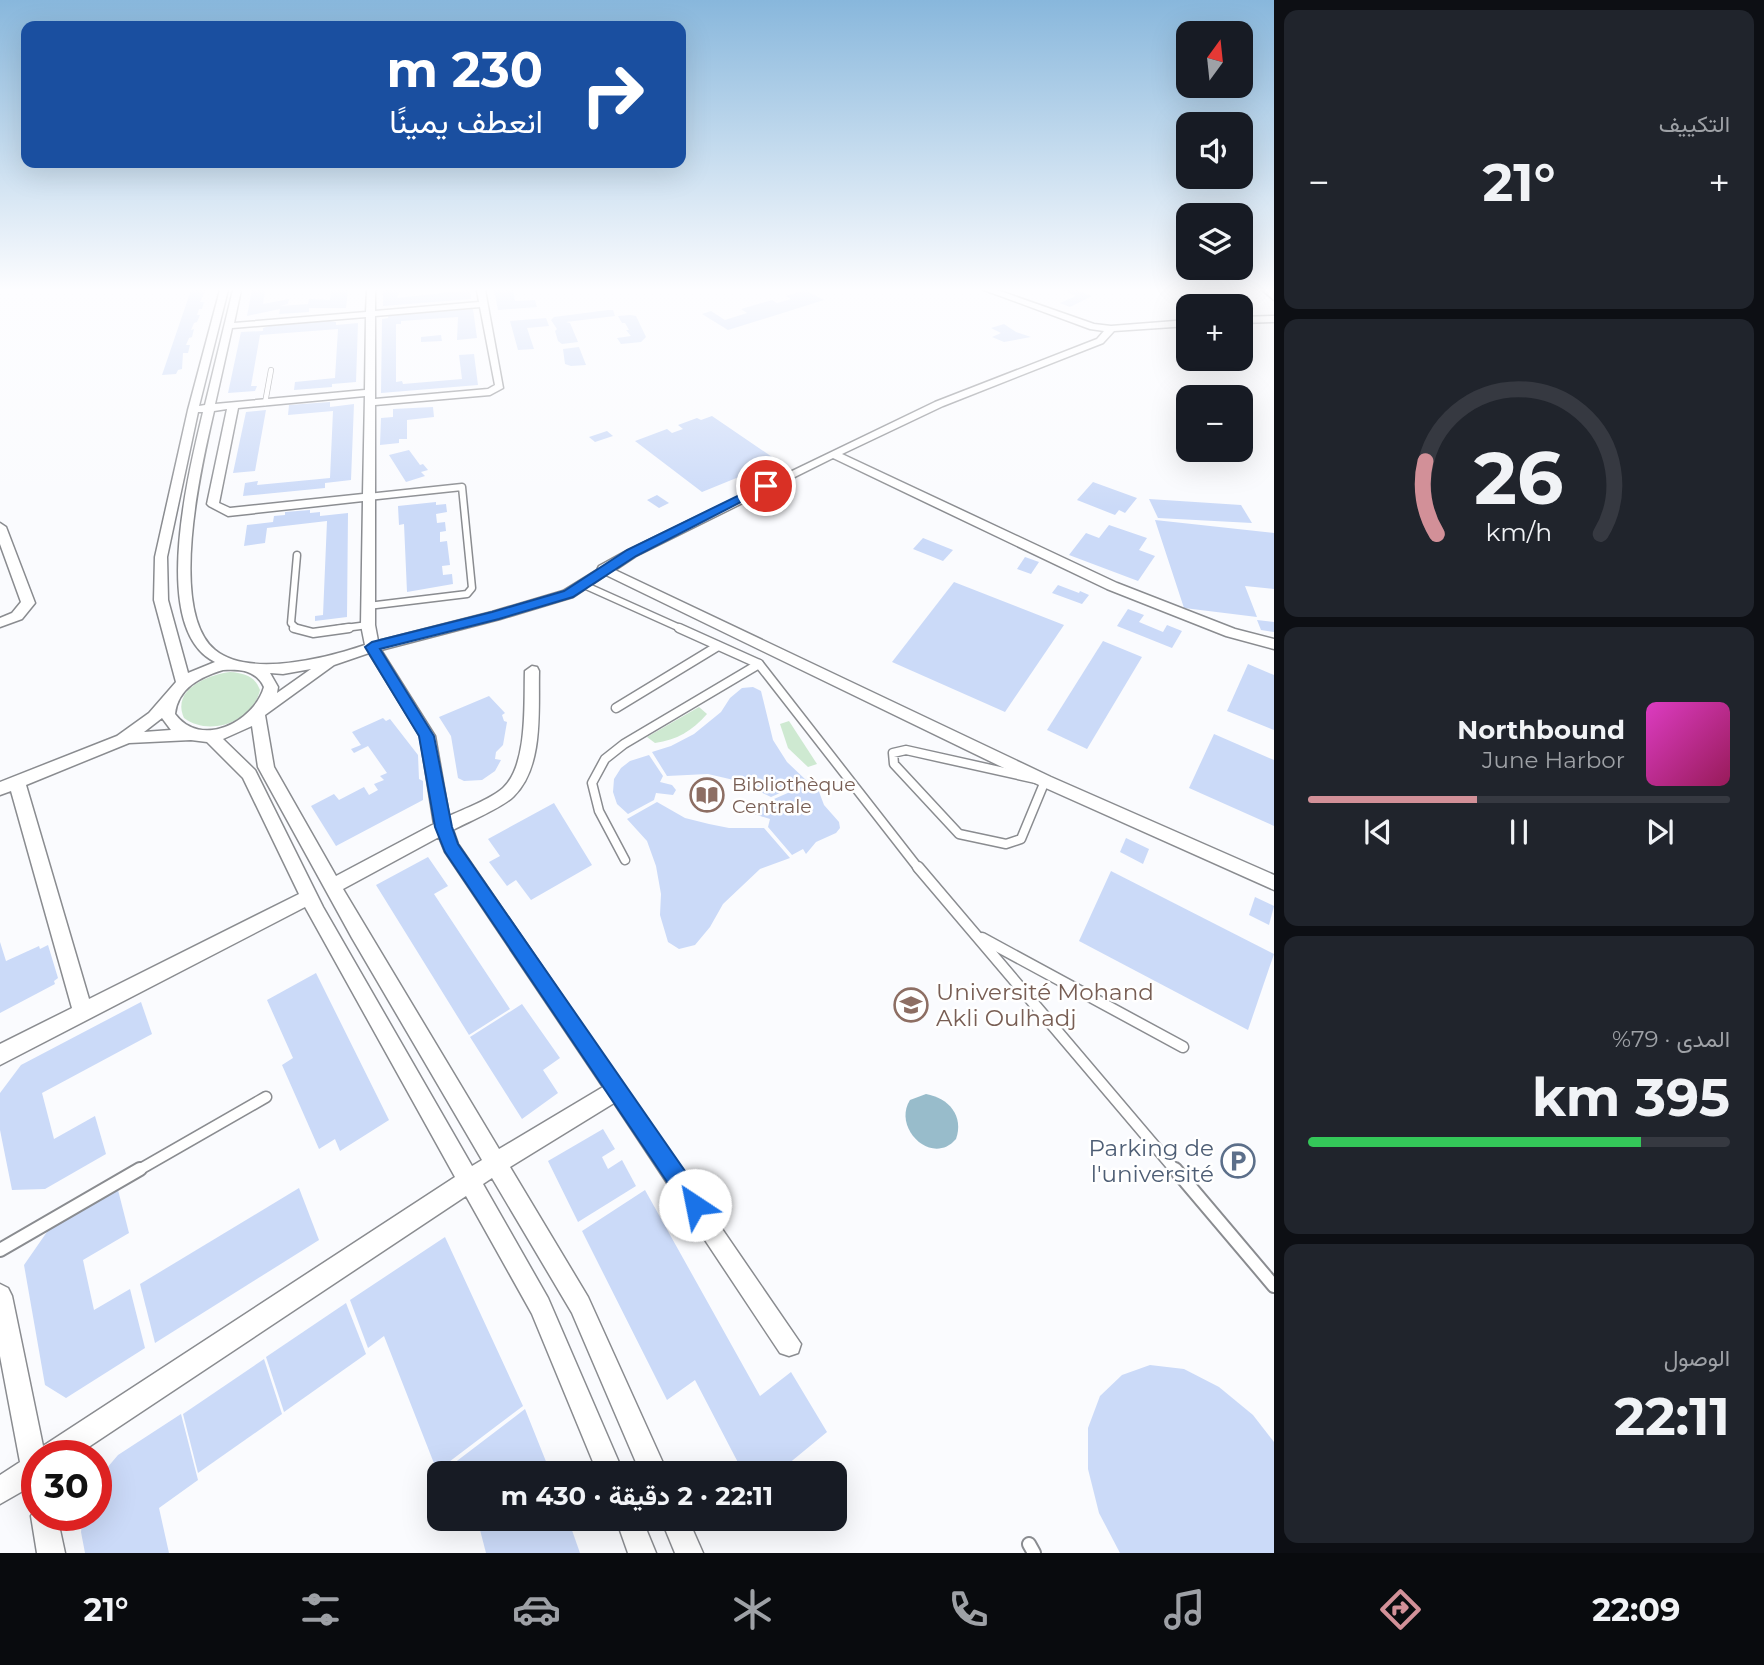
<!DOCTYPE html>
<html lang="ar">
<meta charset="utf-8">
<style>
:root{--surface:#171b24;--page:#20242c;--text:#f1f3f6;--muted:#9ea1a6;--line:#363941;--accent:#d29098}
body{margin:0;font-family:Montserrat,Vazirmatn,sans-serif;background:var(--page);color:var(--text);direction:rtl;height:100vh;display:flex;flex-direction:column;font-size:26px;white-space:nowrap}
*{box-sizing:border-box;margin:0}
p{font-size:23px;color:var(--muted)}
.icon{flex:none;width:38px;height:38px;fill:none;stroke:currentColor;stroke-width:2;stroke-linecap:round;stroke-linejoin:round}
.map{position:relative;flex:1;overflow:hidden;direction:ltr}
.drawer{display:flex;flex-direction:column;gap:10px;padding:10px;background:#0d0f14;width:490px}
.drawer>*{flex:none}
.guide{position:absolute;left:21px;top:21px;width:665px;height:147px;border-radius:14px;box-shadow:0 7px 28px #0002;direction:rtl;background:#1a4fa0;color:#fff;overflow:hidden}
.needle{width:46px;rotate:15deg}
.fabs{position:absolute;left:1176px;top:21px;display:grid;gap:14px}
.fabs a{display:grid;place-items:center;width:77px;height:77px;border-radius:14px;background:var(--surface);box-shadow:0 7px 28px #0002;font-size:35px}
.speed{position:absolute;left:21px;top:1440px;display:flex;gap:14px;font-size:35px;font-weight:700;text-align:center}
.speed>*{display:grid;place-content:center;width:91px;height:91px;border-radius:50%;background:var(--surface);box-shadow:0 7px 28px #0002;line-height:1}
.speed .limit{border:10px solid #d22;background:#fff;color:#111}
.pin{position:absolute;display:grid;place-items:center;width:60px;height:60px;color:#fff;margin:-30px;border:4px solid #fff;border-radius:50%;box-shadow:0 2px 7px #0007}
.me{position:absolute;width:77px;margin:-38px;rotate:326deg;stroke-linejoin:round;filter:drop-shadow(0 0 5px #0008)}
.turn{display:flex;align-items:center;gap:24px;height:147px;padding:0 28px;font-size:32px}
.turn .icon{width:91px;height:91px;stroke-width:2.5}
.turn b{display:block;font-size:49px;line-height:60px}
.big{font-size:52px;font-weight:700;line-height:1.1}
.drawer .widget{flex:1;display:flex;flex-direction:column;justify-content:center;gap:10px;min-width:0;padding:0 24px;border-radius:14px;background:var(--page)}
.drawer .dial{align-items:center;gap:0}
.dial svg{height:182px;overflow:visible;fill:none;stroke:var(--line);stroke-width:7;stroke-linecap:round;text-anchor:middle}
.dial text{fill:var(--text);stroke:none}
.song{display:flex;align-items:center;gap:21px}
.cover{width:84px;height:84px;border-radius:10px;background:linear-gradient(135deg,hsl(310 70% 55%),hsl(330 70% 35%))}
.played{height:7px;border-radius:4px;background:linear-gradient(90deg,var(--accent) 40%,var(--line) 40%)}
.keys{display:flex;justify-content:space-around;direction:ltr}
.heat{display:flex;justify-content:space-between;align-items:center;font-size:38px;direction:ltr}
.charge{height:10px;border-radius:5px;background:linear-gradient(90deg,#34c759 79%,var(--line) 0)}
.trip{position:absolute;left:427px;top:1461px;width:420px;height:70px;border-radius:14px;background:var(--surface);box-shadow:0 7px 28px #0002;font-weight:700;line-height:70px;text-align:center;direction:rtl}
.tabs{display:flex;height:112px;justify-content:space-around;align-items:center;background:#090b0e;color:var(--muted)}
.tabs .icon{width:49px;height:49px}
.tabs .selected{color:var(--accent)}
.tabs b{font-size:32px;color:var(--text)}
main{display:flex;flex:1;min-height:0}
.map>svg:first-child{display:block}
</style>
<main>
<section class="drawer">
<div class="widget"><p>التكييف</p>
<div class="heat"><a>−</a><b class="big">21°</b><a>+</a></div>
</div>
<div class="widget dial"><svg viewBox="0 0 100 80">
<path d="M14 69A42 42 0 1 1 86 69"/>
<path d="M14 69A42 42 0 0 1 9 37" stroke="#d29098"/>
<text x="50" y="56" font-size="32" font-weight="700">26</text>
<text x="50" y="72" font-size="11">km/h</text>
</svg></div>
<div class="widget">
<div class="song"><i class="cover"></i><div><b>Northbound</b><p>June Harbor</p></div></div>
<div class="played"></div>
<div class="keys"><svg class="icon" aria-label="previous" viewBox="0 0 24 24"><path d="M18 5L8 12l10 7zM5 5v14"/></svg><svg class="icon" aria-label="pause" viewBox="0 0 24 24"><path d="M8 5v14M16 5v14"/></svg><svg class="icon" aria-label="next" viewBox="0 0 24 24"><path d="M6 5l10 7-10 7zM19 5v14"/></svg></div>
</div>
<div class="widget"><p>المدى · 79%</p><b class="big">395 km</b><div class="charge"></div></div>
<div class="widget"><p>الوصول</p><b class="big">22:11</b></div>
</section>
<div class="map">
<svg width="1274" height="1553" viewBox="0 0 1274 1553">
<rect width="100%" height="100%" fill="#fafbfe"/>
<g fill="#cee9d1">
<path d="M230,672C244,673 255,676 260,690C253,722 209,737 184,718C171,689 208,675 230,672Z"/>
<path d="M699,707L707,714C692,731 677,740 655,743L647,737Z"/>
<polygon points="789,721 817,764 808,767 788,748 780,724"/>
</g>
<path fill="#98bccb" d="M926,1094C949,1098 964,1116 956,1139C932,1167 892,1128 910,1100Z"/>
<g fill="#cbdaf8">
<polygon points="191,290 206,290 200,302 204,302 202,309 199,309 197,315 200,315 197,322 194,323 191,330 194,329 192,337 189,338 186,345 190,345 188,353 183,353 182,369 178,370 176,374 162,375"/>
<polygon points="252,290 265,290 263,304 289,299 288,304 280,306 308,304 309,299 330,300 331,290 348,290 346,308 309,308 309,312 279,314 280,309 247,316"/>
<polygon points="383,290 401,290 397,298 470,290 471,299 383,306"/>
<polygon points="494,290 513,290 515,301 535,300 537,307 498,310"/>
<polygon points="805,290 824,300 728,330 702,314 711,311 725,320 747,313 741,309 772,300 777,303 791,299 786,296"/>
<polygon points="1077,290 1092,296 1070,307 1060,303 1076,296 1062,290"/>
<polygon points="473,309 477,338 457,340 458,317 401,321 401,324 396,324 396,382 402,381 403,384 462,379 459,355 474,354 478,385 381,393 382,319 388,318 388,315"/>
<polygon points="608,310 613,310 615,316 566,322 570,323 578,342 562,344 558,341 555,331 557,329 551,320 554,317"/>
<polygon points="630,315 636,316 646,337 641,342 621,344 617,338 631,336 626,330 629,330 625,323 622,323 618,316"/>
<polygon points="546,318 549,326 527,328 534,349 518,350 510,321"/>
<polygon points="327,321 336,322 336,325 358,323 356,382 332,384 332,387 294,390 295,382 335,378 338,329 260,335 251,386 257,386 255,391 228,393 241,332 263,331 263,328 273,325"/>
<polygon points="1004,324 1016,332 1031,337 1004,342 992,337 1001,333 991,328"/>
<polygon points="441,335 442,341 421,342 421,337"/>
<polygon points="579,347 586,365 571,366 565,364 563,349"/>
<polygon points="330,402 330,407 354,404 351,480 325,483 325,488 243,496 245,483 258,481 257,485 330,478 333,411 288,415 289,405"/>
<polygon points="433,407 434,417 407,420 407,439 399,439 399,443 380,445 381,418 393,417 393,409"/>
<polygon points="266,410 255,471 233,473 246,412"/>
<polygon points="712,416 778,461 702,492 635,441 667,429 672,433 683,429 678,425 697,418 701,420"/>
<polygon points="607,431 613,436 595,442 589,437"/>
<polygon points="409,450 420,465 423,464 428,470 421,472 425,476 406,482 389,455"/>
<polygon points="1093,482 1137,498 1125,513 1119,510 1115,515 1077,500"/>
<polygon points="657,495 669,503 659,508 647,500"/>
<polygon points="1149,499 1241,505 1252,523 1158,518"/>
<polygon points="436,502 436,505 446,504 447,512 436,514 437,523 445,522 446,531 440,532 440,542 447,541 450,565 442,566 443,575 452,574 453,584 407,592 404,524 399,525 398,506"/>
<polygon points="310,510 310,513 320,512 320,516 348,513 347,617 315,621 315,616 323,615 327,521 267,528 265,543 244,546 247,525 273,522 274,516 285,515 285,512"/>
<polygon points="1155,520 1274,533 1274,589 1245,586 1257,617 1184,608"/>
<polygon points="1109,525 1147,538 1139,550 1155,556 1138,581 1069,555 1086,533 1099,538"/>
<polygon points="923,538 953,550 943,561 913,549"/>
<polygon points="1025,557 1039,562 1031,574 1017,569"/>
<polygon points="954,582 1064,625 1005,712 892,662"/>
<polygon points="1058,585 1079,593 1080,591 1089,595 1082,604 1052,593"/>
<polygon points="1128,609 1144,615 1139,622 1163,632 1167,625 1182,631 1172,648 1117,626"/>
<polygon points="1257,620 1274,622 1274,632 1261,630"/>
<polygon points="1103,641 1142,657 1087,749 1047,730"/>
<polygon points="1248,664 1274,675 1274,730 1227,711"/>
<polygon points="753,687 761,691 773,740 787,762 807,781 771,797 738,781 708,774 667,776 652,752 671,746 694,734 721,712 730,698 742,688"/>
<polygon points="489,696 505,713 502,715 504,721 507,722 503,745 496,752 495,759 501,760 495,771 482,780 464,781 458,778 451,736 439,717"/>
<polygon points="383,718 386,721 390,719 418,755 419,779 423,781 423,800 336,846 311,806 334,794 339,800 364,787 369,795 378,790 374,784 384,780 380,776 387,773 368,746 354,753 351,749 361,745 352,732"/>
<polygon points="1214,734 1274,760 1274,826 1189,788"/>
<polygon points="649,755 663,776 660,782 672,785 676,790 673,795 656,793 654,800 628,814 617,804 613,792 614,779 621,768 630,761"/>
<polygon points="806,785 811,792 818,789 824,805 839,822 840,828 836,833 816,842 806,854 803,849 792,855 768,827 770,819 754,814 750,809 758,803 772,806 774,799"/>
<polygon points="657,802 685,818 709,824 729,828 764,828 790,858 760,869 723,904 710,927 695,945 679,949 668,942 660,915 661,894 656,866 647,841 627,819"/>
<polygon points="554,803 592,865 531,900 516,880 507,886 489,862 500,856 488,839"/>
<polygon points="1126,838 1149,849 1143,864 1120,852"/>
<polygon points="428,857 448,886 434,894 510,1009 469,1035 376,885"/>
<polygon points="1111,871 1274,954 1248,1030 1079,941"/>
<polygon points="1255,897 1274,906 1269,925 1249,915"/>
<polygon points="0,942 6,961 39,946 40,949 48,945 58,978 54,981 55,984 0,1013"/>
<polygon points="316,973 389,1120 340,1151 335,1139 319,1149 282,1065 293,1058 267,1000"/>
<polygon points="141,1002 152,1034 42,1093 54,1139 95,1116 106,1154 45,1189 12,1190 0,1130 0,1093 21,1065"/>
<polygon points="522,1004 560,1058 543,1070 558,1093 522,1119 470,1037"/>
<polygon points="603,1129 615,1149 602,1157 608,1169 622,1160 636,1186 578,1222 548,1161"/>
<polygon points="299,1188 319,1240 155,1343 140,1284"/>
<polygon points="118,1190 129,1233 83,1260 94,1310 130,1289 145,1348 66,1398 45,1385 24,1265 49,1229"/>
<polygon points="645,1190 760,1396 791,1372 827,1432 776,1474 744,1474 695,1380 667,1400 582,1231"/>
<polygon points="445,1237 523,1406 437,1471 384,1336 368,1348 350,1300"/>
<polygon points="346,1303 366,1354 284,1412 266,1357"/>
<polygon points="264,1359 282,1414 198,1473 183,1414"/>
<polygon points="1150,1365 1184,1369 1219,1387 1253,1415 1274,1442 1274,1553 1120,1553 1099,1513 1088,1469 1088,1428 1100,1396 1122,1375"/>
<polygon points="525,1409 551,1474 446,1474 445,1470"/>
<polygon points="181,1414 198,1480 159,1508 169,1553 85,1553 81,1532 83,1516 96,1516 96,1481 118,1455"/>
<polygon points="464,1519 488,1519 468,1529"/>
<polygon points="493,1519 568,1519 580,1553 486,1553 479,1526"/>
</g>
<g fill="none" stroke-linecap="round" stroke-linejoin="round">
<defs>
<polyline id="lane-far4" points="265,403 271,370"/>
<g id="lane-far3">
<polyline points="368,497 462,487 472,588 467,594 368,606"/>
<polyline points="297,555 291,623 297,629"/>
<polyline points="584,585 682,629"/>
<polyline points="337,629 368,625"/>
</g>
<g id="lane-far2">
<polyline points="294,628 313,633 349,628"/>
<polyline points="679,628 759,664 919,869"/>
<polyline points="616,708 718,646"/>
<polygon points="906,750 1045,781 1021,839 1006,844 959,834 894,764 893,753"/>
<polyline points="625,860 599,811 592,783 605,759 624,744 759,664"/>
</g>
<g id="lane-far1">
<polyline points="918,867 1176,1171"/>
<polyline points="982,938 1183,1047"/>
<polyline points="137,1171 266,1097"/>
</g>
<g id="lane">
<polyline points="1175,1169 1274,1286"/>
<polyline points="0,1250 140,1169"/>
<polyline points="1029,1544 1034,1553"/>
</g>
<g id="street">
<path d="M220,290H228L199,406L205,405L233,290H241L234,323L366,312L367,290H375V311L479,302L477,290H485L503,388L490,395L375,405V625L378,641L492,612L563,591L597,570L599,566L628,550L935,402L1097,339L1104,331L1090,329L984,290H997L1094,324L1111,326L1188,320V326L1114,331L1103,343L943,406L842,454L1117,583L1235,629L1274,639V649L1226,636L1107,589L833,458L636,556L615,570L1051,777L1274,875V890L1039,785L606,575L573,597L500,619L381,650L435,736L449,816C464,809 491,799 503,788C528,765 524,703 525,671L532,666L537,667L539,671C538,710 544,766 514,796C504,807 468,822 453,830L458,844L801,1344L798,1353L789,1356L780,1353L614,1103L510,1167L588,1297L668,1474H641L572,1313L492,1178L483,1184L548,1298L624,1474H598L532,1314L466,1196L75,1456H37V1492L28,1488L0,1504V1475L20,1462L0,1356V1284L8,1288L12,1296L43,1446L455,1177L305,907L0,1065V1044L72,1008L11,791L0,795V782L117,736L149,713L176,682L154,600L155,557L188,410ZM480,307L495,385L488,389L375,399V316ZM366,317L365,390L215,404L232,328ZM365,396L363,494L230,508L219,503L238,408ZM227,409L207,504L209,506L228,516L363,501L361,625L365,645C327,658 249,678 215,650C167,610 202,463 214,411ZM198,412H203C190,468 148,629 215,662L188,673L168,600L167,557ZM369,653L420,736L434,824L336,876L274,767L265,715L334,665ZM311,669L277,693L278,687L270,673L283,674ZM223,670C240,669 256,670 264,687C254,722 201,749 175,714C178,688 200,677 223,670ZM162,718L171,730L144,732ZM252,726L258,767L352,938L482,1160L472,1166L323,907L255,770L223,739ZM191,740L207,742L243,778L299,894L89,999L26,785L129,743ZM439,837L445,852L603,1087L499,1149L343,889Z"/>
<polygon points="1262,290 1272,290 1274,300"/>
<polygon points="1274,316 1274,322 1241,323 1241,317"/>
<polygon points="0,523 6,527 35,603 22,619 0,627 0,618 12,613 21,602 0,544"/>
<polygon points="37,1506 37,1516 57,1516 65,1553 37,1553 31,1516"/>
<polygon points="616,1519 642,1519 656,1553 628,1553"/>
<polygon points="661,1519 688,1519 703,1553 675,1553"/>
</g>
</defs>
<use href="#lane-far4" stroke="#8a8c90" stroke-width="6"/>
<use href="#lane-far3" stroke="#8a8c90" stroke-width="9"/>
<use href="#lane-far2" stroke="#8a8c90" stroke-width="11"/>
<use href="#lane-far1" stroke="#8a8c90" stroke-width="13"/>
<use href="#lane" stroke="#8a8c90" stroke-width="16"/>
<use href="#street" stroke="#8a8c90" stroke-width="3"/>
<use href="#lane-far4" stroke="#fff" stroke-width="4.5"/>
<use href="#lane-far3" stroke="#fff" stroke-width="6"/>
<use href="#lane-far2" stroke="#fff" stroke-width="8"/>
<use href="#lane-far1" stroke="#fff" stroke-width="10"/>
<use href="#lane" stroke="#fff" stroke-width="12"/>
<use href="#street" fill="#fff" fill-rule="evenodd"/>
</g>
<linearGradient id="sky" x2="0" y2="1"><stop stop-color="#88b7dc"/><stop offset="0.57" stop-color="#fdfdff"/><stop offset="1" stop-color="#fdfdff" stop-opacity="0"/></linearGradient>
<rect width="1274" height="508" fill="url(#sky)"/>
<polygon fill="#1a73e8" stroke="#114b97" stroke-width="2" points="762,484 772,486 636,556 573,597 499,619 380,649 434,736 452,827 458,844 703,1197 707,1205 703,1213 695,1217 688,1213 445,852 435,827 419,736 365,647 372,642 492,612 564,591 627,550"/>
<defs>
<symbol id="library-ring" viewBox="-11 -11 22 22"><circle r="9.5" fill="#fff" stroke="#8d6e63" stroke-width="1.5"/><path d="M-6-4Q-3-5.5-.7-3.5V5Q-3 3-6 4ZM6-4Q3-5.5 .7-3.5V5Q3 3 6 4Z" fill="#8d6e63"/></symbol>
<symbol id="university-ring" viewBox="-11 -11 22 22"><circle r="9.5" fill="#fff" stroke="#8d6e63" stroke-width="1.5"/><path d="M0-5L7-2L0 1L-7-2ZM-4 1L0 2.5L4 1V4Q0 6-4 4Z" fill="#8d6e63"/></symbol>
<symbol id="parking-ring" viewBox="-11 -11 22 22"><circle r="9.5" fill="#fff" stroke="#5c6f8a" stroke-width="1.5"/><path d="M-3.5-5.5H1a3.5 3.5 0 0 1 0 7H-1V5.5H-3.5ZM-1-3.4V-.6H.8a1.4 1.4 0 0 0 0-2.8Z" fill="#5c6f8a"/></symbol>
</defs>
<g fill-rule="evenodd">
<use href="#library-ring" x="688" y="776" width="38" height="38"/>
<use href="#university-ring" x="892" y="986" width="38" height="38"/>
<use href="#parking-ring" x="1219" y="1142" width="38" height="38"/>
</g>
<g text-anchor="middle" stroke-width="5" stroke-linejoin="round" paint-order="stroke">
<g font-size="19" fill="#785e54" stroke="#fff" text-anchor="start">
<text x="732" y="791">Bibliothèque<tspan x="732" dy="22">Centrale</tspan></text>
</g>
<g font-size="23" fill="#785e54" stroke="#fff" text-anchor="start">
<text x="936" y="1000">Université Mohand<tspan x="936" dy="26">Akli Oulhadj</tspan></text>
</g>
<g font-size="23" fill="#4e5e75" stroke="#fff" text-anchor="end">
<text x="1214" y="1156">Parking de<tspan x="1214" dy="26">l'université</tspan></text>
</g>
</g>
</svg>
<div class="fabs">
<a><svg class="needle" viewBox="-14 -14 28 28"><path d="M0-13l5 13h-10z" fill="#e53935"/><path d="M0 13l5-13h-10z" fill="#9ea1a6"/></svg></a>
<a><svg class="icon" aria-label="sound" viewBox="0 0 24 24"><path d="M4 9h4l5-4v14l-5-4H4zM17 9q2 3 0 6"/></svg></a>
<a><svg class="icon" aria-label="layers" viewBox="0 0 24 24"><path d="M12 4l9 5-9 5-9-5zM3 14l9 5 9-5"/></svg></a>
<a>+</a>
<a>−</a>
</div>
<div class="speed"><div class="limit">30</div></div>
<div class="pin" style="left:766px;top:486px;background:#d93025"><svg class="icon" aria-label="arrive" viewBox="0 0 24 24"><path d="M6 21V4h12l-3 4 3 4H6"/></svg></div>
<svg class="me" style="left:695px;top:1205px" viewBox="-20 -20 40 40"><circle r="19" fill="#fff"/><path d="M0-13L10 11 0 6-10 11z" fill="#1a73e8"/></svg>
<div class="trip">22:11 · 2 دقيقة · 430 m</div>
<div class="guide">
<div class="turn"><svg class="icon" aria-label="right" viewBox="0 0 24 24"><path d="M7 20v-9h11M14 6l5 5-5 5"/></svg><div><b>230 m</b>انعطف يمينًا</div></div>
</div>
</div>
</main>
<nav class="tabs">
<b>22:09</b>
<svg class="icon selected" aria-label="directions" viewBox="0 0 24 24"><path d="M12 3l9 9-9 9-9-9zM9 14v-3h6M13 9l2 2-2 2"/></svg>
<svg class="icon" aria-label="music" viewBox="0 0 24 24"><path d="M9 18V5l10-2v13"/><circle cx="6" cy="18" r="3"/><circle cx="16" cy="16" r="3"/></svg>
<svg class="icon" aria-label="phone" viewBox="0 0 24 24"><path d="M5 4h4l2 5-3 2q2 4 5 5l2-3 5 2v4C11 20 4 13 5 4z"/></svg>
<svg class="icon" aria-label="climate" viewBox="0 0 24 24"><path d="M12 3v18M4 7l16 10M4 17L20 7"/></svg>
<svg class="icon" aria-label="car" viewBox="0 0 24 24"><path d="M5 17H2v-5l4-1 3-4h7l3 4 3 1v5h-3M9 17h6M6 11h13"/><circle cx="7" cy="17" r="2"/><circle cx="17" cy="17" r="2"/></svg>
<svg class="icon" aria-label="filters" viewBox="0 0 24 24"><path d="M4 7h16M4 17h16"/><circle cx="9" cy="7" r="2"/><circle cx="15" cy="17" r="2"/></svg>
<b>21°</b>
</nav>
